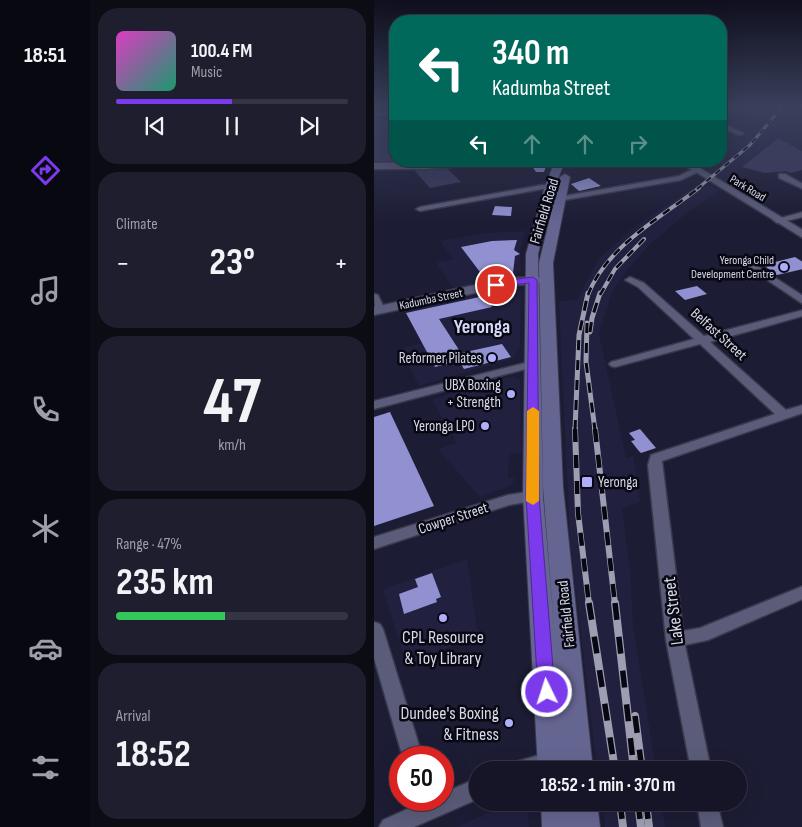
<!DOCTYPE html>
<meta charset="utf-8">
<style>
:root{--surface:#151527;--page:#1e1e2f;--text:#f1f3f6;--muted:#9d9fa7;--line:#343444;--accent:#7c3aed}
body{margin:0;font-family:"Sofia Sans Condensed",sans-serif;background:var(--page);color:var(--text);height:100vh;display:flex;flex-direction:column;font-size:19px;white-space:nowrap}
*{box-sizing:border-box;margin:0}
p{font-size:16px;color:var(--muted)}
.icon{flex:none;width:28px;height:28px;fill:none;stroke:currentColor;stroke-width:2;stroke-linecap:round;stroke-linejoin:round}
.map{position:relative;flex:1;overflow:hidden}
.side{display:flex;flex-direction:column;gap:8px;padding:8px;background:#0c0c15;width:284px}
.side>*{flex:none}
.top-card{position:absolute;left:15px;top:15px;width:338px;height:152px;border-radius:20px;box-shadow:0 5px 20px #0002,0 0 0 1px var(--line);background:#00695c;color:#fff;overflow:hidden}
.speed{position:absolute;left:15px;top:746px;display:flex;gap:10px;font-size:25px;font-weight:700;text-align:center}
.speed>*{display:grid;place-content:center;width:65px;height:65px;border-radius:50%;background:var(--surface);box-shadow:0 5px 20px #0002,0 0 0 1px var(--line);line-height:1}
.speed .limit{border:8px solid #d22;background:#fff;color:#111}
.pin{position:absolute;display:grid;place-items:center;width:42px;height:42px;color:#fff;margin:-21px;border:2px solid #fff;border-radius:50%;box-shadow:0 1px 5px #0007}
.me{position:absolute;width:55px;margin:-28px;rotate:356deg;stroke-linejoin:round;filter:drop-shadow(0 0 4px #0008)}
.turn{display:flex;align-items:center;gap:18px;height:105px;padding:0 20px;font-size:22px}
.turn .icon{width:65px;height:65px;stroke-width:2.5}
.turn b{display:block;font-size:35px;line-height:42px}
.lanes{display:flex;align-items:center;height:48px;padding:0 20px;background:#0003;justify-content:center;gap:25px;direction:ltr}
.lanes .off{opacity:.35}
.big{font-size:38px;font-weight:700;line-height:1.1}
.side .card{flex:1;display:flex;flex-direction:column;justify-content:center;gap:8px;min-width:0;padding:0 18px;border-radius:20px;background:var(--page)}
.side .dial{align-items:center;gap:0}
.dial b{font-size:65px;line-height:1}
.song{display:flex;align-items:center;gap:15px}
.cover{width:60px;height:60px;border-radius:8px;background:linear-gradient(135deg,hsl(310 70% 55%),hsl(160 70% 35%))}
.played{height:5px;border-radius:2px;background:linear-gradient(90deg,var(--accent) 50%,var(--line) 50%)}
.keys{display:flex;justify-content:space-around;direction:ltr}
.heat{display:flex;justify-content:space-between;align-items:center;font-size:28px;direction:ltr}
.charge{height:8px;border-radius:4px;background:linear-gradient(90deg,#34c759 47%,var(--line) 0)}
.trip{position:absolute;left:95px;top:761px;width:278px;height:50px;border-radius:25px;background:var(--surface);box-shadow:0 5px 20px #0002,0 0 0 1px var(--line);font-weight:700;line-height:50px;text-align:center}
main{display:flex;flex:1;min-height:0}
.menu{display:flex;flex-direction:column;width:90px;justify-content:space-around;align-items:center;background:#080810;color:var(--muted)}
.menu .icon{width:35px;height:35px}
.menu .on{color:var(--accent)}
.menu b{font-size:22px;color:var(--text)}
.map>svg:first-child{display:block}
</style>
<main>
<nav class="menu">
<b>18:51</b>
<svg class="icon on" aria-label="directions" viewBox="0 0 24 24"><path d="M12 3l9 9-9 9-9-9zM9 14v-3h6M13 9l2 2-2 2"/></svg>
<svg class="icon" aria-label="music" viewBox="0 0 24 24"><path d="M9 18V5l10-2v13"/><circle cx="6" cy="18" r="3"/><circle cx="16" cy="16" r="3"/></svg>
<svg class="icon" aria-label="phone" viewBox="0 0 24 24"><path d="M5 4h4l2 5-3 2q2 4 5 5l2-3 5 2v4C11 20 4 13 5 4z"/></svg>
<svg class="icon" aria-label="climate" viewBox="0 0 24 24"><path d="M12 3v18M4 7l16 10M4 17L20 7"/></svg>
<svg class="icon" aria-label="car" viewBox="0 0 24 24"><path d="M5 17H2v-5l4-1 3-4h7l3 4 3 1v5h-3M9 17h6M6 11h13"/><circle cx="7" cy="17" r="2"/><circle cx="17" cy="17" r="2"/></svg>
<svg class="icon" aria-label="filters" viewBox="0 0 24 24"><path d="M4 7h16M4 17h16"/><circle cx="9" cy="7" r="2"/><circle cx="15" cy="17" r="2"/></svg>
</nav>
<section class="side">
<div class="card">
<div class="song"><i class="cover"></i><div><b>100.4 FM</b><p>Music</p></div></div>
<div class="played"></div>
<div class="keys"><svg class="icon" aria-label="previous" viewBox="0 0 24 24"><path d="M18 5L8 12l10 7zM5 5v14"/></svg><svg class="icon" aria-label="pause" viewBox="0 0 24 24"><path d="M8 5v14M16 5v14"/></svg><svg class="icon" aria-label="next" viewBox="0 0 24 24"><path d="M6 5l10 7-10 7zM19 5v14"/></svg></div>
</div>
<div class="card"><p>Climate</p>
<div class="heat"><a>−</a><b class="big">23°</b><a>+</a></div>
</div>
<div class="card dial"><b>47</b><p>km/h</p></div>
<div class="card"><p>Range · 47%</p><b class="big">235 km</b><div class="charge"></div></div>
<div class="card"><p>Arrival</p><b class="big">18:52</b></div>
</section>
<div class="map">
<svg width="429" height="827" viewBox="0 0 429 827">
<rect width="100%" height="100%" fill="#1c1c34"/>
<g fill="#21203f">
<polygon points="402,107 428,107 428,151 404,138 380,156 353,182 329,168 332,161 346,161 346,151 392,125"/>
<polygon points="323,185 338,186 344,191 314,212 276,244 254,269 238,292 225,334 252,458 259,456 262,472 266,502 248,508 256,570 259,625 282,770 223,770 196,541 185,301 203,300 225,258 259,228"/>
<polygon points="151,231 146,253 147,270 142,274 80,289 62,263 79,259 66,241 111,233"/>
<polygon points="121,291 147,291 146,346 140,358 45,386 26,348 49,343 30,311"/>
<polygon points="139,376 146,379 147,453 136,454 134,468 134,478 140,478 140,481 136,486 106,497 64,449 82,443 58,399"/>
<polygon points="93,559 104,636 33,665 9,589"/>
<polygon points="139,802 147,803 154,809 155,827 82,827"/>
<polygon points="228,803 287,803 291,827 231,827"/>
</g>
<g fill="#39395d">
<polygon points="21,115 21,161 75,161 0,162 0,118"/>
<polygon points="404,138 428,151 428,170 416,173 412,171 391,173 368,167"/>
<polygon points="74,169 87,182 56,188 40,170"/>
</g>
<g fill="#9191d1">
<polygon points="159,161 174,161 170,172 162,172 156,163"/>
<polygon points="215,178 227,186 205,191 197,184"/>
<polygon points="121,206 138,207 137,216 118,215"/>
<polygon points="143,240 140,250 146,254 141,256 139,273 112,280 87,247 118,241"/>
<polygon points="421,257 429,262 429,269 403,275 389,265"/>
<polygon points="323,286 333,294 311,300 301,291"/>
<polygon points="110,296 118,307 65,319 87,353 128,344 137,357 90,369 85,361 61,367 32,313"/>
<polygon points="16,412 60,506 0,526 0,417"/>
<polygon points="266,429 282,448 267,453 264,450 257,441 261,440 255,433"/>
<polygon points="58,573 67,597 62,599 63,602 30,614 25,594 44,587 41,579"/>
</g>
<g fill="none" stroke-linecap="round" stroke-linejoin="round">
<defs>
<g id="minor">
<polygon points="21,110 21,114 0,117 0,113"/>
<polygon points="346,122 369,133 370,134 365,135 346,127"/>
<polygon points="321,168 324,168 324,172 307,180 173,203 169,201 173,199 305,176"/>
<polygon points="405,174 411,174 429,184 429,189 405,178"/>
<polygon points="168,185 188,185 192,187 188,189 168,189 46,211 42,209 46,207"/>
<polygon points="429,212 429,217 403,223 399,220"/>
<polygon points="377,262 429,296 429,304 374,267 374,263"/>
<polygon points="256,277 270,283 330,336 429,310 429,316 336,342 412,410 429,405 429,413 288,461 309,631 326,628 429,586 429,599 334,640 311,645 337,770 317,770 292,640 274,465 277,455 401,414 326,344 241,367 237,366 235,364 237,362 320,339 264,287 251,280"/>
<polygon points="0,294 4,295 11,310 10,312 2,312 1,310"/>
<polygon points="159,361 163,362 165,364 163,366 0,409 0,401"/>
<polygon points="159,491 164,492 166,496 164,500 135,505 0,549 0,537 134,495"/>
<polygon points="0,622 6,624 9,629 49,758 29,758 0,658"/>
<polygon points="179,751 186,754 189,761 186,768 181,770 135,770 138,763"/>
<polygon points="104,778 104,799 40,827 5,827 9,820 53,800 69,800 69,793"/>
<polygon points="323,802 343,802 349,827 327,827"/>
</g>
<g id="tertiary">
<polygon points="79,161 121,161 117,164 50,169 0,169 0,163"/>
<polygon points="304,161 314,161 429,230 429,238"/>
<polygon points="170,277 176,280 174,282 133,286 0,315 0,307 133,278"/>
</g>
<g id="secondary">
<polygon points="181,161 191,161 181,186 164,254 169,496 180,625 169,487 165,263 186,177 191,174 196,177 179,263 189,487 219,770 164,770 149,496 152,254 171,186"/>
<polygon points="167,802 223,802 226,827 168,827"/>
</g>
</defs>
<use href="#minor" stroke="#39384c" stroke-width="3"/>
<use href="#tertiary" stroke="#39384c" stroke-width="3"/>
<use href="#secondary" stroke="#39384c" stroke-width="2"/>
<use href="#minor" fill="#5b5c79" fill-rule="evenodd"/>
<use href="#tertiary" fill="#5b5c79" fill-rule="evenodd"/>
<use href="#secondary" fill="#656591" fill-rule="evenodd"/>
<defs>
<polyline id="rail-far4" points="323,189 376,145 408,107"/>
<g id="rail-far3">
<path d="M214,295C232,247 286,218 325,188"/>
<polyline points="226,295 241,269 270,239"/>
</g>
<g id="rail-far2">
<polyline points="213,323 212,362 221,430"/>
<polyline points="216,332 218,318 226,293"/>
<polyline points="201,430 205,335 214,293"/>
</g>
<g id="rail-far1">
<polyline points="201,429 204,513 215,604"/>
<polyline points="221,429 241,604"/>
</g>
<g id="rail">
<polyline points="215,603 241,770"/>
<polyline points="241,603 260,770"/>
<polyline points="261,716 268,770"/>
<polyline points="246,802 249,827"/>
<polyline points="264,802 267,827"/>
<polyline points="272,802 275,827"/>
</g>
</defs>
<use href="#rail-far4" stroke="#9d9eb1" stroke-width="3"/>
<use href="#rail-far3" stroke="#9d9eb1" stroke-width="4"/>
<use href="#rail-far2" stroke="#9d9eb1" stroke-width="5"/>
<use href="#rail-far1" stroke="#9d9eb1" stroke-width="6"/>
<use href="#rail" stroke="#9d9eb1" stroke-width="8"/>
<use href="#rail-far4" stroke="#080812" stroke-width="2" stroke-dasharray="6" stroke-linecap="butt"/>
<use href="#rail-far3" stroke="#080812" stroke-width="2.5" stroke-dasharray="8" stroke-linecap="butt"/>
<use href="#rail-far2" stroke="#080812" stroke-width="3" stroke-dasharray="10" stroke-linecap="butt"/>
<use href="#rail-far1" stroke="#080812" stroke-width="4.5" stroke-dasharray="13" stroke-linecap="butt"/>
<use href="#rail" stroke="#080812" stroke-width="5.5" stroke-dasharray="17" stroke-linecap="butt"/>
</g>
<linearGradient id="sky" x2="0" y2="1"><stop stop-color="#0f0f1d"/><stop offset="0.48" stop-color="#3a405c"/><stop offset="1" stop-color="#3a405c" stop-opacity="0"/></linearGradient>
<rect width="429" height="222" fill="url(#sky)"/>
<polygon fill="#7c3aed" stroke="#51269a" points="159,277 163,280 165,496 181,692 179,698 173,700 167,698 164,692 152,496 155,283 122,287 117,285 122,282"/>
<polygon fill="#f59e0b" points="159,407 165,411 165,501 159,505 152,501 153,411"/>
<g fill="#aeaefa" stroke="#080812" stroke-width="2">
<circle cx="410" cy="267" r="5"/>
<circle cx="118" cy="358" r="5"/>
<circle cx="137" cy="394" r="5"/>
<circle cx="111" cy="426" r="5"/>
<rect x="207" y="476" width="12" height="12" rx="2.5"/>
<circle cx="69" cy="618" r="5"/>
<circle cx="135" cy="723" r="5"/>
</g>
<g text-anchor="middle" stroke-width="5" stroke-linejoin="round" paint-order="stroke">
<g font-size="12" fill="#d7d8e9" stroke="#080812">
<text transform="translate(374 188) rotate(31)" y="4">Park Road</text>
<text transform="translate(57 299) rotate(-12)" y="4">Kadumba Street</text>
</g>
<g font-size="12" fill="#d7d8e9" stroke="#080812" text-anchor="end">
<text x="400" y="264">Yeronga Child<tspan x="400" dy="14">Development Centre</tspan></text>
</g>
<g font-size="15" fill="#d7d8e9" stroke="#080812">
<text transform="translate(170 211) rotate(-73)" y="5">Fairfield Road</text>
<text transform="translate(345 334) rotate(42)" y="5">Belfast Street</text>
<text transform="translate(79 518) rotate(-18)" y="5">Cowper Street</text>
<text transform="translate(192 614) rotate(-96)" y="5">Fairfield Road</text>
</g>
<g font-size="15" fill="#d7d8e9" stroke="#080812" text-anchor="end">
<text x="108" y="363">Reformer Pilates</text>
<text x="127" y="390">UBX Boxing<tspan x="127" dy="17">+ Strength</tspan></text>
<text x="101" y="431">Yeronga LPO</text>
<text x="224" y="487" text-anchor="start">Yeronga</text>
</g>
<g font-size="18" fill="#d7d8e9" stroke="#080812">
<text transform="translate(299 611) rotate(-97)" y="6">Lake Street</text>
</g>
<g font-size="18" fill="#d7d8e9" stroke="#080812">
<text x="69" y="643">CPL Resource<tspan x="69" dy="21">&amp; Toy Library</tspan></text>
<text x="125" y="719" text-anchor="end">Dundee's Boxing<tspan x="125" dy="21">&amp; Fitness</tspan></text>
</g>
<g font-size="20" font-weight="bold" fill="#d6d7f9" stroke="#080812">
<text x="108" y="333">Yeronga</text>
</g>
</g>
</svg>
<div class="speed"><div class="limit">50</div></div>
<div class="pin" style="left:122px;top:285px;background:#d93025"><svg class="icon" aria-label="arrive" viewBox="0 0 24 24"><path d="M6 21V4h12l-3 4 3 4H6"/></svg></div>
<svg class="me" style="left:173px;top:692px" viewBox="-20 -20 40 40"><circle r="17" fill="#7c3aed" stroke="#fff" stroke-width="3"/><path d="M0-11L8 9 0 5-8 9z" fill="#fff"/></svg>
<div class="trip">18:52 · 1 min · 370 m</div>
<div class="top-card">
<div class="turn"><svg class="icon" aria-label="left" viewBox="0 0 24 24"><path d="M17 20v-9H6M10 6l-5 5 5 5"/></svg><div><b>340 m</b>Kadumba Street</div></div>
<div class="lanes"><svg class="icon" aria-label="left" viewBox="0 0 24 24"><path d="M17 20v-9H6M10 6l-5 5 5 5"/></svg><svg class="icon off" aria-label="ahead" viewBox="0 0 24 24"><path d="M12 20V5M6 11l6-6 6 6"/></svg><svg class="icon off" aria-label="ahead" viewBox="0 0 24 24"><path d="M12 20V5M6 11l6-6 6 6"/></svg><svg class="icon off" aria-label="right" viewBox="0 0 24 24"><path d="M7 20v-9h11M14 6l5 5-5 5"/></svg></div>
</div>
</div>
</main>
